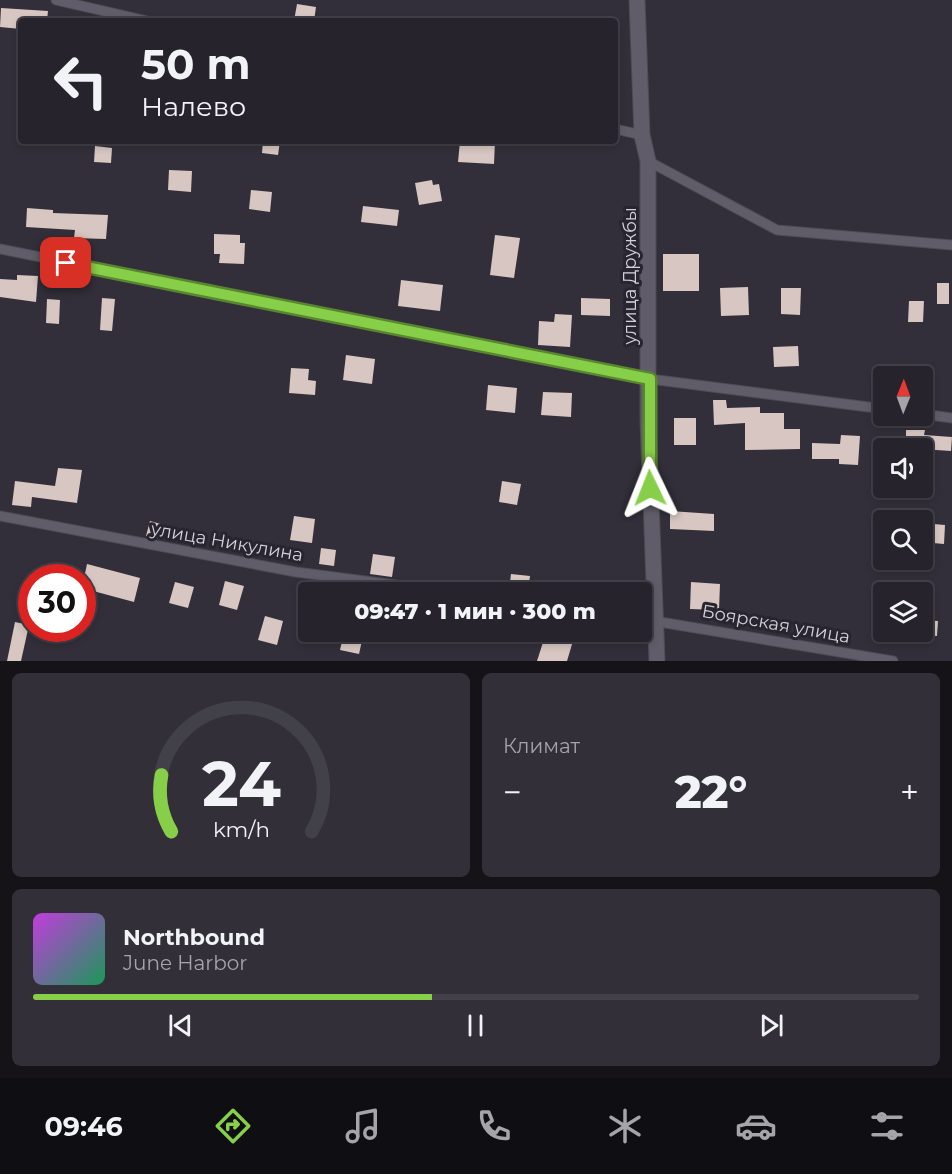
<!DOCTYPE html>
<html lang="ru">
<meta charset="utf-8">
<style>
:root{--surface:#26232c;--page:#322f38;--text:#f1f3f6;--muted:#a4a4a9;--line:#424048;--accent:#88cf49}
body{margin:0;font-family:Montserrat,sans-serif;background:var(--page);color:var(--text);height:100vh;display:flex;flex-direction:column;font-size:22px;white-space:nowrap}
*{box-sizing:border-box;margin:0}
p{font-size:20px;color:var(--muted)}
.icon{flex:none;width:33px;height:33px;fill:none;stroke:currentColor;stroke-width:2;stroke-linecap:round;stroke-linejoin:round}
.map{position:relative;height:661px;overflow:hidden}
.sheet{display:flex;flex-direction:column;gap:12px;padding:12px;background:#151318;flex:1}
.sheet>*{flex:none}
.hud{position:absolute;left:18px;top:18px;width:600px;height:126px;border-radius:6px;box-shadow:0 3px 9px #0003,0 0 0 2px var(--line);background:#26232c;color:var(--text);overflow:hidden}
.needle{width:39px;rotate:1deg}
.fabs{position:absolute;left:873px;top:366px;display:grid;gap:12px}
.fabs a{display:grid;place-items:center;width:60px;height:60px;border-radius:6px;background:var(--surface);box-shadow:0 3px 9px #0003,0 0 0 2px var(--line);font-size:30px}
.speed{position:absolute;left:18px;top:564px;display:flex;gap:12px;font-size:30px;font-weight:700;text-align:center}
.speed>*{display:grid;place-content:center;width:78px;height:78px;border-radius:50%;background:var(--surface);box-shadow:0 3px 9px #0003,0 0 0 2px var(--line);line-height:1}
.speed .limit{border:9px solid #d22;background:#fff;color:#111}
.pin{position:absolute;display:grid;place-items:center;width:51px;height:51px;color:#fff;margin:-26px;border-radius:12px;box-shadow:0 3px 9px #0006}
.me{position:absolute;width:66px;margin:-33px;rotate:358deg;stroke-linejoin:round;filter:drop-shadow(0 0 4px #0008)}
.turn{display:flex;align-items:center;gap:21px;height:126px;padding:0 24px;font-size:27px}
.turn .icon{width:78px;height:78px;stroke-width:2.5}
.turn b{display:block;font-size:42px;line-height:51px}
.big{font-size:45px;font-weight:800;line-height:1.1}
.sheet .tile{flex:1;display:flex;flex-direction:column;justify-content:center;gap:9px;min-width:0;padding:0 21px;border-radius:9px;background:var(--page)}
.sheet .dial{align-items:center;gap:0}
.dial svg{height:156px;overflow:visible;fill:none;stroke:var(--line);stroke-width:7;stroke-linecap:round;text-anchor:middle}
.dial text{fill:var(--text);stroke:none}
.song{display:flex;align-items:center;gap:18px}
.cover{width:72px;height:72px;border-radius:9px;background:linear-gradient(135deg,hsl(290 70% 55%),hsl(150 70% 35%))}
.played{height:6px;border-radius:3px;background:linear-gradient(90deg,var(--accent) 45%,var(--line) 45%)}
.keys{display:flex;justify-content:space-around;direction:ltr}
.heat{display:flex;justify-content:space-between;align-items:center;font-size:33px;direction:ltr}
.sheet .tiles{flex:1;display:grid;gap:12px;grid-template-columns:1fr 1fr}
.tile:last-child{grid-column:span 2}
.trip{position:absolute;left:298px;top:582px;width:354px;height:60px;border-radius:6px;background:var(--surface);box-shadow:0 3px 9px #0003,0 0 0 2px var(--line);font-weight:800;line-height:60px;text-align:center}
.tabs{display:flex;height:96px;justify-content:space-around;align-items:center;background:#0f0e12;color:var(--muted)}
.tabs .icon{width:42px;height:42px}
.tabs .on{color:var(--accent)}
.tabs b{font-size:27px;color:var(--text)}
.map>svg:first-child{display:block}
</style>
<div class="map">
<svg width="952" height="661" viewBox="0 0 952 661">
<rect width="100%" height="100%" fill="#322f3a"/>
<g fill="#d7c6c1">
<polygon points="297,4 316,7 314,21 294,21"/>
<polygon points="1,8 48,11 47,21 21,21 21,29 0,27"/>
<polygon points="263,141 280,141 278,155 262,153"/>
<polygon points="460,141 495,141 494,164 458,162"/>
<polygon points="95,146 112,148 111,163 94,162"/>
<polygon points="169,170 192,171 191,192 168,190"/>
<polygon points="432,180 433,185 439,184 442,201 419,205 415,183"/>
<polygon points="251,190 272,192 270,212 249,209"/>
<polygon points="363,206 399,210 397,226 361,222"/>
<polygon points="27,208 53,210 53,213 108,215 106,239 74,238 75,230 26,227"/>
<polygon points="214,234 240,235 240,243 245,243 244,264 219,263 220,254 214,254"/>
<polygon points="495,235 520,238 514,278 490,275"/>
<rect x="663" y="254" width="36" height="37"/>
<polygon points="17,275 38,276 36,302 0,297 0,279 17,280"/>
<polygon points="401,280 443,285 440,311 398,306"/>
<rect x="937" y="283" width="12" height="21"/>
<polygon points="748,287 749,315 721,316 720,288"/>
<polygon points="781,288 801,288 800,315 781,314"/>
<polygon points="102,298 115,299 112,331 100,330"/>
<polygon points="581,298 610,299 610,316 581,315"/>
<polygon points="47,299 60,300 59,324 46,323"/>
<polygon points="909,301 924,301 923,322 908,322"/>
<polygon points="555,314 572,315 570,347 538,345 539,321 554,322"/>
<polygon points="798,346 799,366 774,367 773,347"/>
<polygon points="346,355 375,359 372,384 343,380"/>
<polygon points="291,368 309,369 308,380 316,381 315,395 289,393"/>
<polygon points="488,385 517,388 515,413 486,410"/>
<polygon points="543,392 572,393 571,417 541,415"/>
<polygon points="713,400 726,400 727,408 760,407 760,413 784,413 784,429 800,429 800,449 745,450 745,423 714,425"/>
<rect x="674" y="418" width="22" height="27"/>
<polygon points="906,430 925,430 924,435 952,437 951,451 906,448"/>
<polygon points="841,435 860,436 858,465 839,464 839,459 812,459 812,443 840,444"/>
<polygon points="58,468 82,470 77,503 32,497 31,507 12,505 15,481 55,486"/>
<polygon points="502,481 521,484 517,505 499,502"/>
<polygon points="670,511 714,514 714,531 670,529"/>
<polygon points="294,516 315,519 312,543 290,540"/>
<polygon points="150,521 164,525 161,539 146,536"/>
<polygon points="922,523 945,525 944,544 922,542"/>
<polygon points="321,548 336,550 334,566 319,564"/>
<polygon points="373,554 395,557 392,577 370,574"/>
<polygon points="87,564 140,578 134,602 82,588"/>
<polygon points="511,574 530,576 528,592 509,591"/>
<polygon points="225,581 244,586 237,610 219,605"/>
<polygon points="175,582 194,587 188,608 169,603"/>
<polygon points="691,582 720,584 719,610 690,609"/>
<polygon points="265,616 283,621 277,645 258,640"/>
<polygon points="922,620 938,621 937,636 922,635"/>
<polygon points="15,622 29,625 21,661 7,661"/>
<polygon points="344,632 364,632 359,654 340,650"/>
<polygon points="546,633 573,641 567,661 537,661"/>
</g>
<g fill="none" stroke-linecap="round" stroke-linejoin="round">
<defs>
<g id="lane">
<polyline points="56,0 147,21"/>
<polyline points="615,129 642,135 642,138"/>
<polyline points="647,157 648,161 777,230 952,245"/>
<polyline points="0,249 650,379 884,409"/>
<polyline points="922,414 952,418"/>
<polyline points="0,516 296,572 449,592"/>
<polyline points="642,619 893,661"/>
</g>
<polyline id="street" points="637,0 642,135 648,161 648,421 657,661"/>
</defs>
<use href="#lane" stroke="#4e4b54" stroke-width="11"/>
<use href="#street" stroke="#4e4b54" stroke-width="17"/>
<use href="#lane" stroke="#605c69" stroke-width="9"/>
<use href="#street" stroke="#605c69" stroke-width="15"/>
</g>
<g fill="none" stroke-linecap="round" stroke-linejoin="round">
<defs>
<polyline id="route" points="66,263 650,379 650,488"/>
</defs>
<use href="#route" stroke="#58872f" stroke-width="15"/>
<use href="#route" stroke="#88cf49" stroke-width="10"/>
</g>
<g text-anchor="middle" stroke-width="6" stroke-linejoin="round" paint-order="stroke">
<g font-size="18" fill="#d3d0d8" stroke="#282530">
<text transform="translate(630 276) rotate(-90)" y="6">улица Дружбы</text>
<text transform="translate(227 542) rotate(10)" y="6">улица Никулина</text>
<text transform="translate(776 624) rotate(10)" y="6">Боярская улица</text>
</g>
</g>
</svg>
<div class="fabs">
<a><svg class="needle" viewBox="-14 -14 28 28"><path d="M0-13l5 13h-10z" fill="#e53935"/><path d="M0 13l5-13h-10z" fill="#a4a4a9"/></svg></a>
<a><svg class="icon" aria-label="sound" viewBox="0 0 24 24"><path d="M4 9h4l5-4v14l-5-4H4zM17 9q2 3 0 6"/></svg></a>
<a><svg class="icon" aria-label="search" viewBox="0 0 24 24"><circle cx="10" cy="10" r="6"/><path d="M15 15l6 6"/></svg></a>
<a><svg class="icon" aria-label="layers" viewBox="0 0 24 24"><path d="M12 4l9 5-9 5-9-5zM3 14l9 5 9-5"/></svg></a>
</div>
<div class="speed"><div class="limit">30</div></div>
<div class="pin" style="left:66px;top:263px;background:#d93025"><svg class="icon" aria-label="arrive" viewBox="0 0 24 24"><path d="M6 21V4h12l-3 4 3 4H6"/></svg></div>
<svg class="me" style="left:650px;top:488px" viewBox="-20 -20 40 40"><path d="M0-17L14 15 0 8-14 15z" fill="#88cf49" stroke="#fff" stroke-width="4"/></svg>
<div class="trip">09:47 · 1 мин · 300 m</div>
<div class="hud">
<div class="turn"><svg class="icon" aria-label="left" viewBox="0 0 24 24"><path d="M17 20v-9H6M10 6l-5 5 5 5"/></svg><div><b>50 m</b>Налево</div></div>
</div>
</div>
<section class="sheet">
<div class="tiles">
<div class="tile dial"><svg viewBox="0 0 100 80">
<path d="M14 69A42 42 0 1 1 86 69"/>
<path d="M14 69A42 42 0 0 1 9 40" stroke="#88cf49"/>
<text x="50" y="56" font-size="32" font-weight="700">24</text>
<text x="50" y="72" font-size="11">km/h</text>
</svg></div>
<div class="tile"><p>Климат</p>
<div class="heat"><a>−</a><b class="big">22°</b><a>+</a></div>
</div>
<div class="tile">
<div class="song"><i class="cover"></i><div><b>Northbound</b><p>June Harbor</p></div></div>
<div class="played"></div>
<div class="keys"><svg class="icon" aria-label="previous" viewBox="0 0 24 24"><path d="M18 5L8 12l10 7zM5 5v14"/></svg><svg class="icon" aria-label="pause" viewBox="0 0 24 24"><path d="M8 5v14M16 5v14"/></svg><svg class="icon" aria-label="next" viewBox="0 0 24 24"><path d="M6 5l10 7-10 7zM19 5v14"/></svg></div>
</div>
</div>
</section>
<nav class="tabs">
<b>09:46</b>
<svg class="icon on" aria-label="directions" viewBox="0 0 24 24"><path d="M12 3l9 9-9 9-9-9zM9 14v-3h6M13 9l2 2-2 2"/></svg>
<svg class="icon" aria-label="music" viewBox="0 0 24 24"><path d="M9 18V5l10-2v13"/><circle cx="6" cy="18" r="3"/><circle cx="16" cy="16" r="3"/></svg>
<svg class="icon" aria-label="phone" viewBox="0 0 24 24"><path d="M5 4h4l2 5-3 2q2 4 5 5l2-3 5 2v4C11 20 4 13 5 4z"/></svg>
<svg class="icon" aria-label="climate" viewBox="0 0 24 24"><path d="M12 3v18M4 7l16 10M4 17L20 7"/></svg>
<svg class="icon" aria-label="car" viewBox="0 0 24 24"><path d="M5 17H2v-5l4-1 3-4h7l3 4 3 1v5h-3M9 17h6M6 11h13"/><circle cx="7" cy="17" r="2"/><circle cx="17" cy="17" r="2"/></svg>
<svg class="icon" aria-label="filters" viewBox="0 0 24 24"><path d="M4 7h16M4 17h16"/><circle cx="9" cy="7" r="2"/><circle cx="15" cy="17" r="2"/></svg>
</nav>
